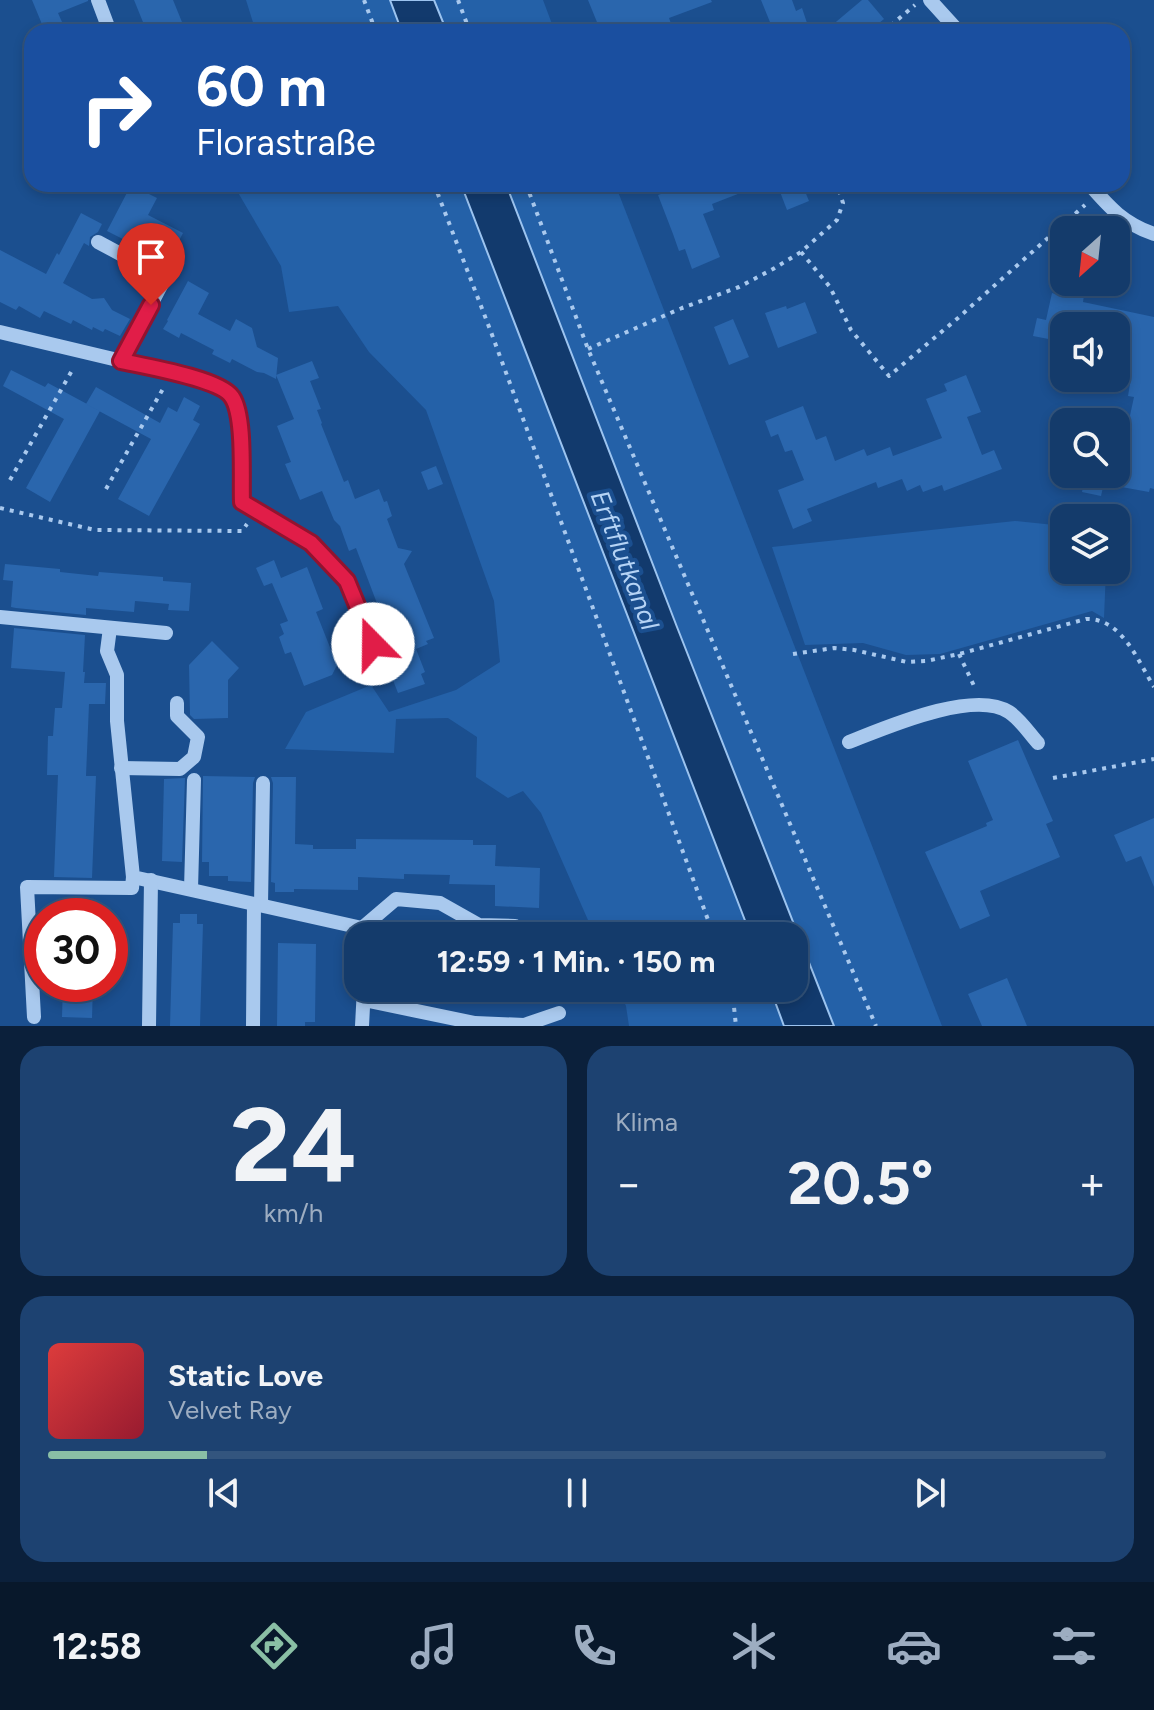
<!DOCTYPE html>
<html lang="de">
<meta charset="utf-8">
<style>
:root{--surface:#143b6b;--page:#1d4271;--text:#f1f3f6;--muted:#9dadc1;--line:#33557e;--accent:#8abfa5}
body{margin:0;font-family:Figtree,sans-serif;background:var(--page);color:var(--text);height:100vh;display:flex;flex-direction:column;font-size:30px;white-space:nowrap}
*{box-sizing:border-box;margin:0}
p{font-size:26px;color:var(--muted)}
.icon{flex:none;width:44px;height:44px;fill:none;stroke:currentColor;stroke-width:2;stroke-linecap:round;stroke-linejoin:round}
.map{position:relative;height:1026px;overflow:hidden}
.drawer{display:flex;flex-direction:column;gap:20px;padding:20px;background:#0b203b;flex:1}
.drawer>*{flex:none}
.top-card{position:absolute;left:24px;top:24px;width:1106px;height:168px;border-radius:24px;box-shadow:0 4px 12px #0003,0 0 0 2px var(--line);background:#1a4fa0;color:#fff;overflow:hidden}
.needle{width:52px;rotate:207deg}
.buttons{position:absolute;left:1050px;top:216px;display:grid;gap:16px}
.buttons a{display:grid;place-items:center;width:80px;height:80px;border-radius:16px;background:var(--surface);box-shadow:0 4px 12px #0003,0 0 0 2px var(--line);font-size:40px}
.speed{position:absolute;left:24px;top:898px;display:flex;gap:16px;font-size:40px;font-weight:700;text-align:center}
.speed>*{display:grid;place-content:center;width:104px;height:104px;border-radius:50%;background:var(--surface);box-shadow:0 4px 12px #0003,0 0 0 2px var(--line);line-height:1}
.speed .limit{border:12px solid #d22;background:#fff;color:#111}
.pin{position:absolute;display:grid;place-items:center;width:68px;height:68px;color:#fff;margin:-82px -34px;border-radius:50% 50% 50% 0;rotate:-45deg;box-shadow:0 0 8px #0007}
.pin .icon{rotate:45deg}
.me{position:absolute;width:88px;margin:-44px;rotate:338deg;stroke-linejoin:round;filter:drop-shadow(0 0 6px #0008)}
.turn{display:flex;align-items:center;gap:28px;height:168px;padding:0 40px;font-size:36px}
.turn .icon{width:104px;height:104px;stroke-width:2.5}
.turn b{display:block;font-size:56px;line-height:68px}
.big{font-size:60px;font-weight:700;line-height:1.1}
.drawer .widget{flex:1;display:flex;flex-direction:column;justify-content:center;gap:12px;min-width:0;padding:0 28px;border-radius:24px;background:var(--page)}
.drawer .dial{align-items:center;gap:0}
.dial b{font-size:104px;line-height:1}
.song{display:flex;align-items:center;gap:24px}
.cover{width:96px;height:96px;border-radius:12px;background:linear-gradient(135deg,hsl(0 70% 55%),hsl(350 70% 35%))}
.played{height:8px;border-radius:4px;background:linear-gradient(90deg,var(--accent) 15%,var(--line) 15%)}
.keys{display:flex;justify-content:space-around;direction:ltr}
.heat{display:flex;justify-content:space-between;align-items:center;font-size:44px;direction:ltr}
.drawer .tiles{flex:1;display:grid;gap:20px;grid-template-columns:1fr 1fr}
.widget:last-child{grid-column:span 2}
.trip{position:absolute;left:344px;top:922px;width:464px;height:80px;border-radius:24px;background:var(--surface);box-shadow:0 4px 12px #0003,0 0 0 2px var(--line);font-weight:700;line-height:80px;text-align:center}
.menu{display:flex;height:128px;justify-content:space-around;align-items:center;background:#08182b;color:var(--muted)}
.menu .icon{width:56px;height:56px}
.menu .on{color:var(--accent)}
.menu b{font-size:36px;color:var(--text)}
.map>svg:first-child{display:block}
</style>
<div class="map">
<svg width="1154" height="1026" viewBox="0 0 1154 1026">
<rect width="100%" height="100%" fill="#1b4f8f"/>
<g fill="#2461a8">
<polygon points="246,0 390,0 402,32 256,32"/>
<polygon points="434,0 543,0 555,32 447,32"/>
<polygon points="233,184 461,184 751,936 595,936 541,813 523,791 508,798 476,777 477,737 448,718 396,719 394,753 285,749 306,712 371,685 389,712 456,690 500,662 494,601 426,410 369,352 338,306 289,312 281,266"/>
<polygon points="506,184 615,184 942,1026 834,1026 677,627"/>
<polygon points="1015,521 1064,526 1064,570 1106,570 1104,618 1092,611 940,654 906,655 863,643 805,645 772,547"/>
<polygon points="618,988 770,988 784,1026 629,1026 626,1006"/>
</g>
<g fill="#123a6d" stroke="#9cc4f0" stroke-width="2">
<polygon points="390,0 434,0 447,32 402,32"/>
<polygon points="461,184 506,184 677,627 834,1026 784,1026 770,988 794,988 794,936 751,936"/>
</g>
<g fill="#2a66ad">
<polygon points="32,0 88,0 88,1 58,13 62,22 44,29"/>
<polygon points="134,0 173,0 186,32 147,32"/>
<polygon points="588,0 711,0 712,2 669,18 674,32 601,32"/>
<polygon points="761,0 792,0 796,11 802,8 810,32 774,32"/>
<polygon points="862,0 868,0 884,19 868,32 824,32"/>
<polygon points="660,184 761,184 761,185 712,204 714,210 703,214 720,257 692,269 685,249 679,251 673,234 658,195 664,193"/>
<polygon points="777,184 802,184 809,201 787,210"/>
<polygon points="131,185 157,198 148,215 183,233 168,262 107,231"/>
<polygon points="81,213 102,224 98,232 90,237 89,246 84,243 63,283 92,299 104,298 112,310 130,319 120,336 105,329 103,332 93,327 92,330 73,320 71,324 44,311 40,318 19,306 16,310 0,302 0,250 46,274 57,253 59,255"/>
<polygon points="188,281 209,293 198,314 230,331 236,319 252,328 257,347 278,358 276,379 264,373 257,372 232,359 230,363 212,354 214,350 181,333 179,338 163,329 168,321 167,320"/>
<polygon points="1061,282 1086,282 1083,302 1154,317 1154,489 1150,488 1149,492 1116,486 1116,456 1121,457 1134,397 1128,396 1132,372 1125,371 1131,342 1116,339 1116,326 1064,326 1064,342 1033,336 1037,318 1046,320 1052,293 1058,295"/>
<polygon points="805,302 817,333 778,348 765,313 786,306 787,309"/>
<polygon points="733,319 749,357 729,365 714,327"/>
<polygon points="312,361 319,378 310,381 321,409 317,410 322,423 321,424 344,482 348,480 355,499 379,489 384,502 387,501 392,516 387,519 398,548 412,551 404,564 434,638 426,641 428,644 416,649 425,672 421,674 425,684 398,693 389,670 399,666 395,657 398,656 386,624 382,626 375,607 378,606 356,548 349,551 340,526 334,520 322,491 300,500 285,464 291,462 277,426 294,419 276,375"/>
<polygon points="11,370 45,387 48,383 100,411 50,502 26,488 64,419 3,386"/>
<polygon points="966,375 981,412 967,417 982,455 994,450 1002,469 944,491 942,485 923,492 920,485 907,491 902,479 878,488 876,482 807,509 812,521 793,529 778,490 804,480 792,450 785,452 778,434 771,437 765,421 803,406 816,440 826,436 835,461 864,449 867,456 890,447 893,456 942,438 926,399 947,391 944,384"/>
<polygon points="96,387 160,423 168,407 177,412 184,397 200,406 193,420 200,424 149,516 118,499 151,439 86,404"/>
<polygon points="436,466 443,484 428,490 421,472"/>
<polygon points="1085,474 1106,474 1101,496 1082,492"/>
<polygon points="274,560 281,578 307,567 323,609 316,612 337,665 332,675 304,686 291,652 285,654 279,637 284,634 280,624 288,621 272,583 264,586 256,568"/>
<polygon points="5,564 60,569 60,572 98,576 99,572 163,577 163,581 191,583 189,611 168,610 169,604 135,601 134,612 86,608 86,615 16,608 11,607 13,581 3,580"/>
<polygon points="14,628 85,635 83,672 85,672 84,683 106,683 105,704 89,704 86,776 96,776 92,878 54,877 58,775 47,775 48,736 53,736 55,708 62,708 65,672 11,668"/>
<polygon points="212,641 239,668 228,680 228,718 194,719 190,715 189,665"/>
<polygon points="1018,740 1053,821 1046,824 1060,857 980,891 990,916 960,929 925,852 987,826 986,823 993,820 968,761"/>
<polygon points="203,776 255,777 253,783 251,882 228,881 228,876 209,876 209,862 202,862"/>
<polygon points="271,777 296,777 295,844 313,845 313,849 356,849 356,839 473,840 473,845 496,845 495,866 540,868 539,908 495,906 495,885 449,884 450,875 404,874 404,879 358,877 358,890 294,889 294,892 275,892 275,883 271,882 273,783"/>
<polygon points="185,778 182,862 162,861 164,779"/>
<polygon points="1154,818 1154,887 1141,856 1126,862 1114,835"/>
<polygon points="66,897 91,898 90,916 65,916"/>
<polygon points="180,914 197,914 197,924 203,924 200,1026 170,1026 173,923 180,923"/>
<polygon points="278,943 316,944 315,1022 305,1022 305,1026 277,1026"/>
<polygon points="1007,978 1027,1026 982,1026 968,994"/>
<polygon points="63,984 93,984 92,1018 62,1017"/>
<polygon points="472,988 522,988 522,1004 472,1002"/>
</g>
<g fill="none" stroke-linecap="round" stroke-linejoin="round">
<g stroke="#a9c9ee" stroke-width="4" stroke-dasharray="4 6" stroke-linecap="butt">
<polyline points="364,0 376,32"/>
<polyline points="458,0 470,32"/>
<polyline points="883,32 915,5"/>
<polyline points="434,184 491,332 714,936"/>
<polyline points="526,184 588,349 876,1026"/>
<polyline points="801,252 830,287 851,330 889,376 958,318 1085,205"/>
<polyline points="588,349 682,308 739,287 773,269 801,252 837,220 843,203 837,184"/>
<polyline points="10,480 74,367"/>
<polyline points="106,489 164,387"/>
<polyline points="0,508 95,530 242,531 247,524"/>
<path d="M793,654L834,648L854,650L907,662L926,661L959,654L1086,619C1122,618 1138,661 1154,687"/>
<polyline points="959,654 975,688"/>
<polyline points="1053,778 1154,759"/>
<polyline points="732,988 736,1026"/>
</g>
<g stroke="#a9c9ee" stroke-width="14">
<polyline points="98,0 110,32"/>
<polyline points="930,0 959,32"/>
<path d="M1089,184C1110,208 1123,223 1154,234"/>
<polyline points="98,242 165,278 121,361"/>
<polyline points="0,332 206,381 231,394 239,411 242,502 311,543 347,581 373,644"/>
<polyline points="0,617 166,633"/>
<polyline points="110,628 107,651 117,675 117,721 133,877 362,928 363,936"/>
<path d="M849,742C885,728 973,689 1009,712C1020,719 1029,733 1038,743"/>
<polyline points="121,768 180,769 194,757 198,737 177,716 177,703"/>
<polyline points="191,889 194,780"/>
<polyline points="261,905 263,783"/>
<polyline points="362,928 396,899 440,903 479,925 515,926"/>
<polyline points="364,1000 475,1023 524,1025 559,1013"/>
<polyline points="34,1017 27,887 132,888 133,877"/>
<polyline points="149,1026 151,880"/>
<polyline points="253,1026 254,904"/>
<polyline points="362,1026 364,988"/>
</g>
</g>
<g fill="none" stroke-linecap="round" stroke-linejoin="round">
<defs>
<path id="route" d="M151,305L121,361C144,366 221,379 232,397C245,416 241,477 242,502L311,543L347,581L373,644"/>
</defs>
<use href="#route" stroke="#92132f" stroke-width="20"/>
<use href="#route" stroke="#e11d48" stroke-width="14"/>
</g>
<g text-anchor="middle" stroke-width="8" stroke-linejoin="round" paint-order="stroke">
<g font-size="26" font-style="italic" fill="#b5d3f5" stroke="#1b4f8f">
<text transform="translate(625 560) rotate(69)" y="9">Erftflutkanal</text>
</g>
</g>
</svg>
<div class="buttons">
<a><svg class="needle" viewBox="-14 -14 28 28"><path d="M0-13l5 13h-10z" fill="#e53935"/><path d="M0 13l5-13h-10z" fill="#9dadc1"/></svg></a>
<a><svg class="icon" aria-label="sound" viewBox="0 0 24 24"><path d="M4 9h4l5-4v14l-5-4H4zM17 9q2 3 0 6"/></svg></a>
<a><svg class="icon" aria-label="search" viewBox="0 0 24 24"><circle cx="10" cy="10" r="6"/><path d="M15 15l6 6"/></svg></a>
<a><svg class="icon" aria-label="layers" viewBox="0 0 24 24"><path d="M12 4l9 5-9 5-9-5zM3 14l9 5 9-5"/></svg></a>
</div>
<div class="speed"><div class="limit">30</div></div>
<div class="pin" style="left:151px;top:305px;background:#d93025"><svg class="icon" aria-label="arrive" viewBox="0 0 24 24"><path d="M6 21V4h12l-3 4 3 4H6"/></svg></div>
<svg class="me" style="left:373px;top:644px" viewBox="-20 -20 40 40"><circle r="19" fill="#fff"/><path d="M0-13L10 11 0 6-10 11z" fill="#e11d48"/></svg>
<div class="trip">12:59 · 1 Min. · 150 m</div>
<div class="top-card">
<div class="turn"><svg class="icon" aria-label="right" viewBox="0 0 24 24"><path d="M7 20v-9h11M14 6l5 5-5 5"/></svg><div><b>60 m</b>Florastraße</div></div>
</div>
</div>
<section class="drawer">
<div class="tiles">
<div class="widget dial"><b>24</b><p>km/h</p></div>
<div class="widget"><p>Klima</p>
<div class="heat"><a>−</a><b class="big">20.5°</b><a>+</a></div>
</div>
<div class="widget">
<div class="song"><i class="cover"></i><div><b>Static Love</b><p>Velvet Ray</p></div></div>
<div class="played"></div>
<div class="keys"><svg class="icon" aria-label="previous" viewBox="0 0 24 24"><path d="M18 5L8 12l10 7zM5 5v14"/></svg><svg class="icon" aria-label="pause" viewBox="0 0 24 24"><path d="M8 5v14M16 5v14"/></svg><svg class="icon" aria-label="next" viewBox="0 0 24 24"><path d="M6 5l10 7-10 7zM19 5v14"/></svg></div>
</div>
</div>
</section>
<nav class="menu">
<b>12:58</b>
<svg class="icon on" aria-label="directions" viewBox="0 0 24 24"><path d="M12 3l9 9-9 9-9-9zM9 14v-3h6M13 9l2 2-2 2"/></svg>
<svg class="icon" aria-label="music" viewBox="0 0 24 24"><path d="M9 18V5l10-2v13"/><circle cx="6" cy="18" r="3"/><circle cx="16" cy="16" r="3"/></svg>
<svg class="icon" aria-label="phone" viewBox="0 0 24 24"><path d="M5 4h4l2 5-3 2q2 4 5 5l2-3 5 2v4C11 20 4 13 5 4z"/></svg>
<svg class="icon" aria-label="climate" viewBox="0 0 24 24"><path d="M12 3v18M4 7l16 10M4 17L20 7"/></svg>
<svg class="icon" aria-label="car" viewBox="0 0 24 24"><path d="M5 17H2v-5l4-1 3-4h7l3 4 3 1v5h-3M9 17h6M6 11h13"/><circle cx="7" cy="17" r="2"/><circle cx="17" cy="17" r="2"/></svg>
<svg class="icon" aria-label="filters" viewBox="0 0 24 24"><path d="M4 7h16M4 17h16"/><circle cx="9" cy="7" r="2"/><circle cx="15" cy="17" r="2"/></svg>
</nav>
